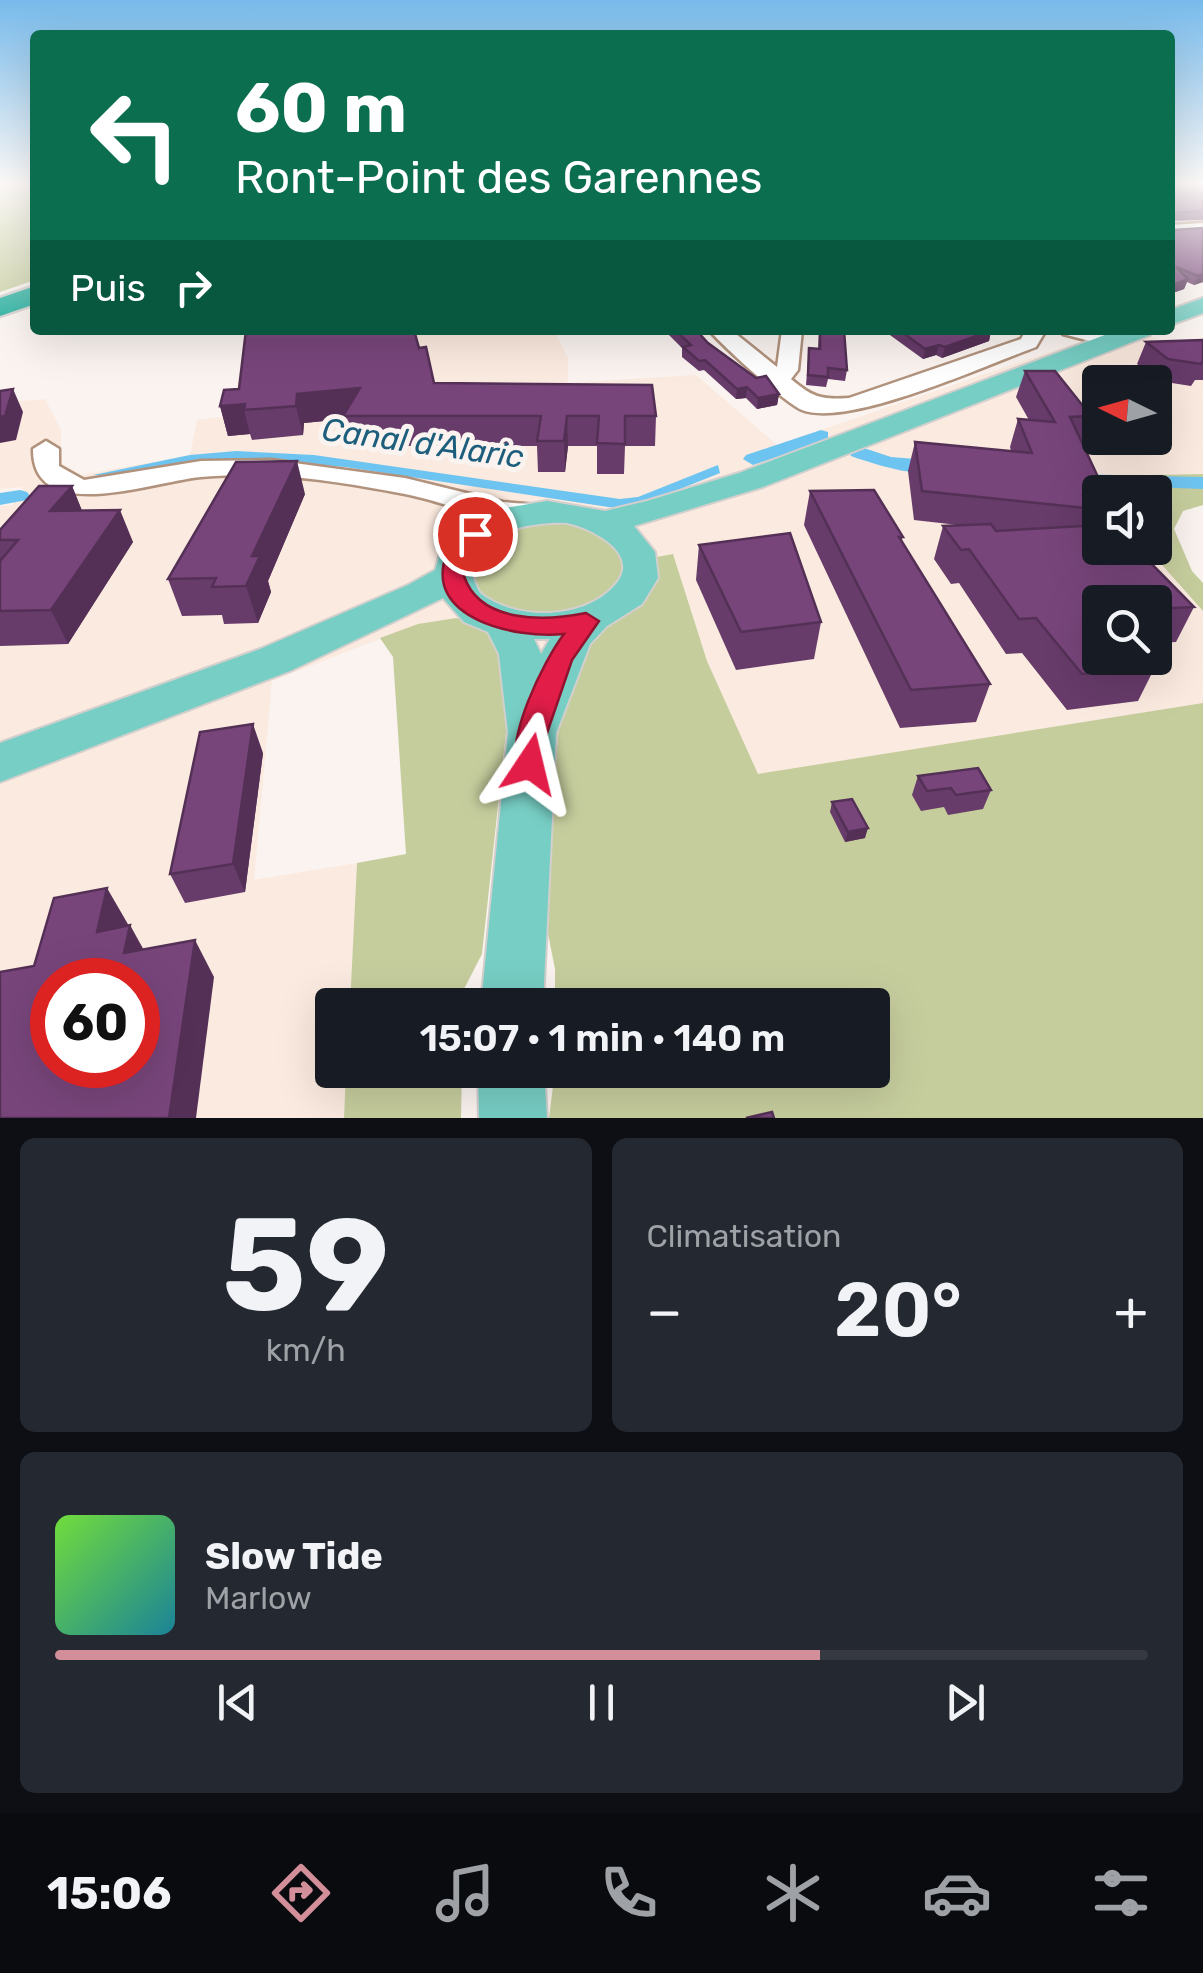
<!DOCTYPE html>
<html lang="fr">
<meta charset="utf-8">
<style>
:root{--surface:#171b24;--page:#242831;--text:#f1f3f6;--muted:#9ea1a6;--line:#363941;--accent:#d28f9a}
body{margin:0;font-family:Rubik,sans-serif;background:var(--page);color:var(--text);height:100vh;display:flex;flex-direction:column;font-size:38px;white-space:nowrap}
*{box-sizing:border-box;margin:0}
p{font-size:32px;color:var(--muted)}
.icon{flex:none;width:55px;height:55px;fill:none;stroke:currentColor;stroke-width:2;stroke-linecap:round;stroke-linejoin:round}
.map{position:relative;height:1118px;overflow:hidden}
.details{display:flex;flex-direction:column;gap:20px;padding:20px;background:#0d0f14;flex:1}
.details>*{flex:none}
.top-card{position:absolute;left:30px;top:30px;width:1145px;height:305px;border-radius:10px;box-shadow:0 10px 40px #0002;background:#0b6e4f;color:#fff;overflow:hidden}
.needle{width:65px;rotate:275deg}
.buttons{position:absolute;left:1082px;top:365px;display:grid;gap:20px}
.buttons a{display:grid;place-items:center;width:90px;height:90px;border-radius:10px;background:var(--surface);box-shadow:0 10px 40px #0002;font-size:50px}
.speed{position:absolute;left:30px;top:958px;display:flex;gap:20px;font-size:50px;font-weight:700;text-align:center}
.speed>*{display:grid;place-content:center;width:130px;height:130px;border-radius:50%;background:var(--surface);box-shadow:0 10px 40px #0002;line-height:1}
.speed .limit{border:15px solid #d22;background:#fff;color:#111}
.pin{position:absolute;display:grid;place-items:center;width:85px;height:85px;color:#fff;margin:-42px;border:5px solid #fff;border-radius:50%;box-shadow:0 2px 10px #0007}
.me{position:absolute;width:110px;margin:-55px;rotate:10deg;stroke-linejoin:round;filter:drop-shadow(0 0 8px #0008)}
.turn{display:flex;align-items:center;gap:35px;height:210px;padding:0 40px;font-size:45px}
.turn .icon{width:130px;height:130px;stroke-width:2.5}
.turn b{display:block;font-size:70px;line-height:85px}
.then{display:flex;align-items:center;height:95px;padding:0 40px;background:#0003;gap:20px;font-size:38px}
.big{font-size:75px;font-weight:600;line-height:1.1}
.details .widget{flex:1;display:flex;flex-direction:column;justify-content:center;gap:15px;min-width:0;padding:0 35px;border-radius:15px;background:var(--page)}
.details .dial{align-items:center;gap:0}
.dial b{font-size:130px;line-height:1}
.song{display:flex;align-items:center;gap:30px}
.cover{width:120px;height:120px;border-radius:15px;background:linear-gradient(135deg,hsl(100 70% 55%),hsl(190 70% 35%))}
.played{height:10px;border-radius:5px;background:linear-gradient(90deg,var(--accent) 70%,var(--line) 70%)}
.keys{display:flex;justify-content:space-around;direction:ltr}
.heat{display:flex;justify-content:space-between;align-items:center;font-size:55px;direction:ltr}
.details .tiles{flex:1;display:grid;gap:20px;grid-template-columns:1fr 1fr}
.widget:last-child{grid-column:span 2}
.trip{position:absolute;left:315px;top:988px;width:575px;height:100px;border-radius:10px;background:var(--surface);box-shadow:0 10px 40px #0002;font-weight:600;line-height:100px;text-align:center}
.dock{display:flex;height:160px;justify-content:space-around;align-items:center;background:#090b0e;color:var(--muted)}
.dock .icon{width:70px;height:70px}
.dock .active{color:var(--accent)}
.dock b{font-size:45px;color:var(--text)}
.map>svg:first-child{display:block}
</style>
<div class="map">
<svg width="1203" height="1118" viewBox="0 0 1203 1118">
<rect width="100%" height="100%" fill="#faf3ef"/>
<path fill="#fbeadf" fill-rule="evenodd" d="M249,330H554L568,358V383L696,375L777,445L1114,330H1127L1203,355V474L1153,475L1162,488L1155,495L1100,492V548H1147L1203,611V703L758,775L707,661L673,554L649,586L566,668L456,618L418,624L272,681L254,880L357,863L350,1005H332V1070H346L344,1118H0V506L12,505L24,487L0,489V403L45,399L61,430V463L81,475L190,455L197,420L230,416ZM1100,382H1155V438H1100ZM1100,602H1155V658H1100ZM52,980H138V1065H52Z"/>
<g fill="#c6cd9d">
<polygon points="0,183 35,183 35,280 0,292"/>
<polygon points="1203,474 1203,505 1183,511 1174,529 1192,571 1203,583 1203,611 1147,548 1155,548 1155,495 1162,488 1151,475"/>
<path d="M542,520C593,522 596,526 629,565C620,594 603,603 574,609C562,612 548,617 537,616C494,614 436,573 491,537C506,527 524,524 542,520Z"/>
<polygon points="673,554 707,661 758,774 1203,703 1203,1118 549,1118 555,1070 872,1070 872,1005 555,1005 555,969 543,909 562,691 573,649 649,586 657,557"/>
<path d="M456,618C495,627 498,644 512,677L482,954L464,989V1005H350L357,863L406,854L393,657L380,638L418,624Z"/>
<polygon points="346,1070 462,1070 461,1118 344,1118"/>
</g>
<polygon fill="#6ec4f0" points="236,451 314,455 620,499 638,497 718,465 720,473 628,510 345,467 263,460 220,460 128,476 93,475 190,455"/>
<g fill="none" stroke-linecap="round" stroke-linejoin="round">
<g fill="#6ec4f0" fill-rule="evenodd">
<polygon points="821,430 828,432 828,440 753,465 743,459 746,455"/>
<path d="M858,446L891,457L940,461L950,467C930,483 874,464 851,456L849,452Z"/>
<polygon points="1072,474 1203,477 1203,489 1065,484 1062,480 1065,476"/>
<polygon points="20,490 27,492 30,496 27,500 0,505 0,493"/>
</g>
<defs>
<g id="minor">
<polygon points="1203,223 1203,233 1170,235 1170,225"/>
<path d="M709,330H731L777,367L782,330H802L798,370L791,379C812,397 821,400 849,398L1021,339L1026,330H1046L1036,347C986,365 849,428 802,410C785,403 722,345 709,330Z"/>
<polygon points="1060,330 1094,330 1120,337 1123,341 1113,347 1063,334"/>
<path d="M46,441L59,449V466L84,480L201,461L272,460L405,478L503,502L537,505L551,513C546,520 548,520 539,521C496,526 447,502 405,494C362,486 313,477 269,476C247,475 223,475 201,477C155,481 32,527 33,449Z"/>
</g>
<g id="major">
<polygon points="1203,298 1203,313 1170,325 1170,310"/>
<path d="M1118,330H1153L1150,335L763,487L634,526L655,552L658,578L642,604L607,626L590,644L556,733L543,1005H481L508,733L499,654L488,632L464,622L443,598L290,671L0,782V743L260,649L408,585L435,570L440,553L460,528L494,510L547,501L605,511L647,501L739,473ZM567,523C591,528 642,553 616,584C585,621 515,621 480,593C446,536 530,521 567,523ZM534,639H550L541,654Z"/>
<polygon points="478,1070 544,1070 547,1118 479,1118"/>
</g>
<polygon id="highway" points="35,286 35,304 0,316 0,298"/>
</defs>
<use href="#minor" stroke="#b1927d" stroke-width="5"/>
<use href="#major" stroke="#d2cfcd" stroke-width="4"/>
<use href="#highway" stroke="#d2cfcd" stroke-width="5"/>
<use href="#minor" fill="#fff" fill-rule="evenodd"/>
<use href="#major" fill="#77cec4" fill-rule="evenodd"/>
<use href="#highway" fill="#1dad9c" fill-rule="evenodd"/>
</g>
<g fill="#673b6a">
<polygon points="1170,183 1203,183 1203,220 1170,221"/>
<polygon points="1170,226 1203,282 1194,285 1187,282 1184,289 1170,294"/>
<polygon points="664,330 696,330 708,343 779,394 777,405 757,409 746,398 736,399 704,370 699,371 682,357 682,348"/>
<polygon points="819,330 844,330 847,370 845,381 828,379 826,387 806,385 809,348 818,349"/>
<polygon points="883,330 990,330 991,331 989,341 942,358 936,355 923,359"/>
<polygon points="1203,340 1203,380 1195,380 1191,386 1159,381 1137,364 1146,342"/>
<polygon points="419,348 434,383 656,416 655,446 625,446 624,474 597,474 597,446 568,446 565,472 538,472 537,446 349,446 344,419 304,423 303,435 252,440 250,434 228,436 220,406 239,389"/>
<polygon points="1025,371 1091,416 1082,442 1100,492 1100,521 1098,525 1194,607 1176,642 1155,643 1155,602 1100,602 1100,658 1156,665 1138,701 1067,710 1022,653 1006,654 959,583 951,584 934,559 943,526 958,525 914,520 908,471 915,442 1011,451 1010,447 1018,419 1029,420 1016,397"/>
<polygon points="72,486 82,511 133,542 68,644 0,646 0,530"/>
<polygon points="810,491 903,537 901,542 990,684 976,722 900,728 804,525"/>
<polygon points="305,494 268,581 271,592 258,623 224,624 222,615 182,616 168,579"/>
<polygon points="699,545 821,622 814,659 736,670 696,580"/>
<polygon points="263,753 245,892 185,903 170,874"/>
<polygon points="918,776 991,790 983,809 948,815 944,807 921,811 912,795"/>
<polygon points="832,802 865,838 845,842 830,812"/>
</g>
<g fill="#543056">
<polygon points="1203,274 1203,282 1194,285 1198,276"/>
<polygon points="1188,279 1184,289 1170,294 1170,286"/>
<polygon points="991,331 989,341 942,358 945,347"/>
<polygon points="939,345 936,355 923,359 925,349"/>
<polygon points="747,387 746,398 736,399 737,389"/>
<polygon points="360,388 343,416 344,419 304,423 303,435 296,406 297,394"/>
<polygon points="13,389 23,412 16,440 0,443 0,417"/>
<polygon points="779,394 777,405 757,409 758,398"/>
<polygon points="245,404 244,410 250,434 228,436 220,406"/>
<polygon points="567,416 568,446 565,472 564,441"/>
<polygon points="297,461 305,494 268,581 271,592 258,623 246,586 252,556"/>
<polygon points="72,486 85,518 50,511"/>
<polygon points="120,510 133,542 68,644 51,610"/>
<polygon points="253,724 263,753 245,892 233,864"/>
<polygon points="868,828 865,838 845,842 848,832"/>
<polygon points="107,888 129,926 97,932"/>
<polygon points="130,925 151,963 124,953"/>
<polygon points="195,940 214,977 196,1118 169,1118"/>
</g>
<g fill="#78457b" stroke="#543056" stroke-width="2.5" fill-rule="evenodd">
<polygon points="1170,183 1203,183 1203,211 1173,213 1170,219"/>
<polygon points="1170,226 1173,230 1203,228 1203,274 1198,276 1176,267 1188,279 1170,286"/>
<polygon points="246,330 414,330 419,348 426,347 434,383 652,385 656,416 625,416 625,444 597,443 599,416 567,416 564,441 537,441 541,416 343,416 360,388 297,394 296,406 244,410 245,404 220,406 224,390 239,389"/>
<polygon points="675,330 696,330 708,343 756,378 766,376 779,394 758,398 747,387 737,389 705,360 699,361 683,347 691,345"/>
<polygon points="820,330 844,330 847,370 828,368 828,377 808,375 809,348 820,349"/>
<polygon points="899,330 990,330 991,331 945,347 939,345 925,349"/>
<polygon points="1203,340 1203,360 1201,364 1168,359 1146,342"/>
<polygon points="1025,371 1055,371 1091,416 1070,417 1105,492 1100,492 1100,499 1084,497 1095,509 922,491 915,442 1032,453 1018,419 1055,422"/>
<polygon points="13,389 5,416 0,417 0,391"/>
<polygon points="297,461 252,556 260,556 246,586 212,587 216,578 168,579 236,462"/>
<polygon points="39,486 72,486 50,511 120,510 51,610 0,611 0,561 18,540 0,540 0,530"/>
<polygon points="874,490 903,537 899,537 990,684 911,690 810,491"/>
<polygon points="991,524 996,531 1100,525 1100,548 1136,548 1194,607 1155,609 1155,602 1100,602 1100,658 1149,658 1156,665 1082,674 1036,618 1019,619 969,549 961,550 943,526"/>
<polygon points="790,533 821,622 741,632 699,545"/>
<polygon points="253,724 233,864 170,874 200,732"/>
<polygon points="978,768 991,790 956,795 951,788 927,791 918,776"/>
<polygon points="852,799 868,828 848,832 832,802"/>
<path d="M107,888L97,932L130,925L124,953L195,940L169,1118H0V972L34,966L54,898ZM52,980H138V1065H52Z"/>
<polygon points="772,1112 774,1118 746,1118"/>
</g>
<linearGradient id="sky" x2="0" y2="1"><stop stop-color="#77baeb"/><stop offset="0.54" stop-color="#fdfaf8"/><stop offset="1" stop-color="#fdfaf8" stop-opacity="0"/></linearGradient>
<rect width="1203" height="340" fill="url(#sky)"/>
<path fill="#e11d48" stroke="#92132f" stroke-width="2.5" d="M475,528L486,534L470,552L464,576C480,624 546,621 586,613L599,621L572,660L547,733L540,773L530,776L519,773C503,742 544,660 564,634C517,639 421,619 447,553C452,542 464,530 475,528Z"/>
<g text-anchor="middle" stroke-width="10" stroke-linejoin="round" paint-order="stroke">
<g font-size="32" font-style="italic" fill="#1c5e7c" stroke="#faf3ef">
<text transform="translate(423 443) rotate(8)" y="11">Canal d'Alaric</text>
</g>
</g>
</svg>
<div class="buttons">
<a><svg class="needle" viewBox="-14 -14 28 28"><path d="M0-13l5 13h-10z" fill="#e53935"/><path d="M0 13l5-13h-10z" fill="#9ea1a6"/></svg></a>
<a><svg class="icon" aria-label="sound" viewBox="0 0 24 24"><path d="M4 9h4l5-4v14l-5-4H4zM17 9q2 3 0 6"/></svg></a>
<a><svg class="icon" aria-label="search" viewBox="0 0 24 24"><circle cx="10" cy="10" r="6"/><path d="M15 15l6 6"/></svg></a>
</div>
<div class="speed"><div class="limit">60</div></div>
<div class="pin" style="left:475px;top:534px;background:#d93025"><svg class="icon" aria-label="arrive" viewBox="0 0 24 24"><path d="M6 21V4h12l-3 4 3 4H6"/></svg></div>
<svg class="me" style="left:530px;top:764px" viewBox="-20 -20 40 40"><path d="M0-17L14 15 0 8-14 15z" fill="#e11d48" stroke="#fff" stroke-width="4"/></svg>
<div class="trip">15:07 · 1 min · 140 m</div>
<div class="top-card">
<div class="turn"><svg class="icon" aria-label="left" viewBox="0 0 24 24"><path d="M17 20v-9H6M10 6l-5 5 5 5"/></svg><div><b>60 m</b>Ront-Point des Garennes</div></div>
<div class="then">Puis<svg class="icon" aria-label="right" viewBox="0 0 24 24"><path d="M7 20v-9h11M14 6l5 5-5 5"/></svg></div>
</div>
</div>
<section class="details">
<div class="tiles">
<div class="widget dial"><b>59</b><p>km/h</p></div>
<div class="widget"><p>Climatisation</p>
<div class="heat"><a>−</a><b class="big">20°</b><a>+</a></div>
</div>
<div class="widget">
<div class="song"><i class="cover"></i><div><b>Slow Tide</b><p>Marlow</p></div></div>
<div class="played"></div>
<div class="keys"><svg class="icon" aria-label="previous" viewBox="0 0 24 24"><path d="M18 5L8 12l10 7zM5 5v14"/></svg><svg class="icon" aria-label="pause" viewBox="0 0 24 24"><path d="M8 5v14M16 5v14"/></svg><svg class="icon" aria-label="next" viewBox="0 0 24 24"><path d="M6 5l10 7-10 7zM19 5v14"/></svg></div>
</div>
</div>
</section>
<nav class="dock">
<b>15:06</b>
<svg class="icon active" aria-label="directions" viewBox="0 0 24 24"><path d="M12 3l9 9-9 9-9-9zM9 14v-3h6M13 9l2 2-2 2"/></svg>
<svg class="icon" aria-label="music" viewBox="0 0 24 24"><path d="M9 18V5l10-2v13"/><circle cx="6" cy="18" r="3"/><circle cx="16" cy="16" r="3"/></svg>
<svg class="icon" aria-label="phone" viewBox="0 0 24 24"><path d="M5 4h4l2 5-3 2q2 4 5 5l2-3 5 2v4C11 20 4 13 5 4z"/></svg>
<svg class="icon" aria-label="climate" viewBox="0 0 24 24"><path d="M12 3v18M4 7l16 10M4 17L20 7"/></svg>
<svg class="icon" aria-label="car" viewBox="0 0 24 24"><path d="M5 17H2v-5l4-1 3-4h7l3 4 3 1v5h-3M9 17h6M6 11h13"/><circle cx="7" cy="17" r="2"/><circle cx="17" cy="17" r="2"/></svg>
<svg class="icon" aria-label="filters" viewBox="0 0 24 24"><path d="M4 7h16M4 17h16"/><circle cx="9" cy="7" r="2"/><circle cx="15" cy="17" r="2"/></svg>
</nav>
